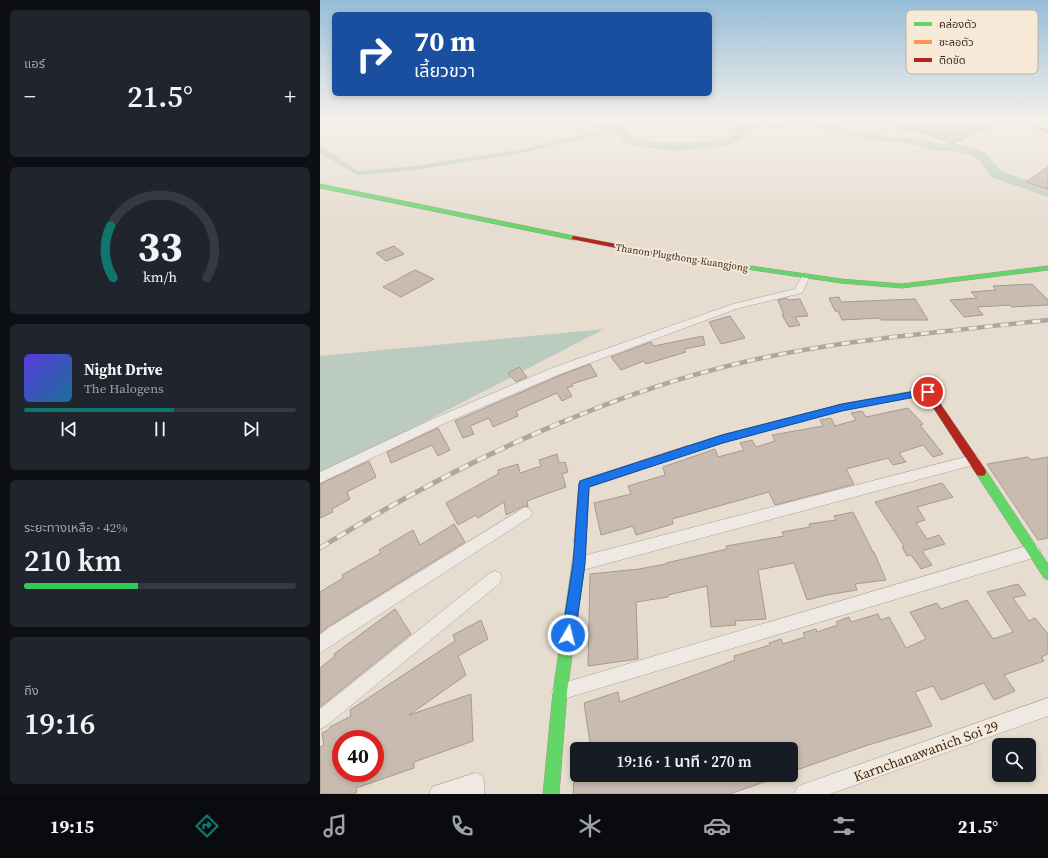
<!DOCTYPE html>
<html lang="th">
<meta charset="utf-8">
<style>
:root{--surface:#171b24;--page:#20242c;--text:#f1f3f6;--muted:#9ea1a6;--line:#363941;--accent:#0f766e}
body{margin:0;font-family:"Source Serif 4","Noto Sans Thai",serif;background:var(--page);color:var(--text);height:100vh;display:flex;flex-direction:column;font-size:15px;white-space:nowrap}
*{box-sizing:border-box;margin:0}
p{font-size:13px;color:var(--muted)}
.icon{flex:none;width:22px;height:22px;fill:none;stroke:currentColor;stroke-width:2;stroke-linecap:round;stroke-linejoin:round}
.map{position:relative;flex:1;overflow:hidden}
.details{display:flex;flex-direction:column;gap:10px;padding:10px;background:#0d0f14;width:320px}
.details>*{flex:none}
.guide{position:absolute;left:12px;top:12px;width:380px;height:84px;border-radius:6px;box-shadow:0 2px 6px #0003;background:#1a4fa0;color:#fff;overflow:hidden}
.controls{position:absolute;left:672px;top:738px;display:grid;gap:8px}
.controls a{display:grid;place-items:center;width:44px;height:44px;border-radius:6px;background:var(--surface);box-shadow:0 2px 6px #0003;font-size:20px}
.speed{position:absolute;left:12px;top:730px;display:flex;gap:8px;font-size:20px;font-weight:700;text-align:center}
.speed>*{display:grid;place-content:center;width:52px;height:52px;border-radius:50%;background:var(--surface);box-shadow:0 2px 6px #0003;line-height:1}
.speed .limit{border:6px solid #d22;background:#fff;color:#111}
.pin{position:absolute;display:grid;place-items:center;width:34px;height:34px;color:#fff;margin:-17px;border:2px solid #fff;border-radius:50%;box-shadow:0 1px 4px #0007}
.me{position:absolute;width:44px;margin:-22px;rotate:8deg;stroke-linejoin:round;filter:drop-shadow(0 0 3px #0008)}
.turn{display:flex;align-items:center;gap:14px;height:84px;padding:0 16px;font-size:18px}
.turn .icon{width:52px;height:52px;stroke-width:2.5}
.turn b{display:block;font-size:28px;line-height:34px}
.big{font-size:30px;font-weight:600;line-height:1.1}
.details .tile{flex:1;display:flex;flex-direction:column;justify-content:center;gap:6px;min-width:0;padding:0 14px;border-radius:6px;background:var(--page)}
.details .dial{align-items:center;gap:0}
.dial svg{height:104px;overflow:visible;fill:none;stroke:var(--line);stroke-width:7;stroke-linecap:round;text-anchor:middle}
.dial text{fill:var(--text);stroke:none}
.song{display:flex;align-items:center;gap:12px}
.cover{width:48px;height:48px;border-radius:6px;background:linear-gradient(135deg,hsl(250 70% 55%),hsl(200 70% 35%))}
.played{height:4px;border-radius:2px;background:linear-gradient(90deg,var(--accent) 55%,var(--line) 55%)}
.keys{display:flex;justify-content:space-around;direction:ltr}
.heat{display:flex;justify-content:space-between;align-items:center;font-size:22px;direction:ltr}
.charge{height:6px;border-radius:3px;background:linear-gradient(90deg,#34c759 42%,var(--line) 0)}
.trip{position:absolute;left:250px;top:742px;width:228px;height:40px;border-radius:6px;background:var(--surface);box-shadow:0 2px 6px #0003;font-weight:600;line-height:40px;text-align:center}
.tabs{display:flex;height:64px;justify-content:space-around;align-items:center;background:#090b0e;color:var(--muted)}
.tabs .icon{width:28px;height:28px}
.tabs .active{color:var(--accent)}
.tabs b{font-size:18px;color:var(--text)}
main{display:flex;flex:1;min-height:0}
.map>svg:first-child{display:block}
</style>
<main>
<section class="details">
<div class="tile"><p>แอร์</p>
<div class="heat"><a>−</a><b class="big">21.5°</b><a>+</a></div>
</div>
<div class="tile dial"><svg viewBox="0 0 100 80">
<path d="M14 69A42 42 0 1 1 86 69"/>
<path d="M14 69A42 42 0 0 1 12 29" stroke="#0f766e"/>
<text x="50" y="56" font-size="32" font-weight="700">33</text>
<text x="50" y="72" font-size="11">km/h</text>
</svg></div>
<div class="tile">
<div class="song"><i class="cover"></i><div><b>Night Drive</b><p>The Halogens</p></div></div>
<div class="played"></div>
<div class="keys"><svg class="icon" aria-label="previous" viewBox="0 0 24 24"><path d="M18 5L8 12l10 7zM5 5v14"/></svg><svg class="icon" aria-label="pause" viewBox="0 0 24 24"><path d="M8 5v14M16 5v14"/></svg><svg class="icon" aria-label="next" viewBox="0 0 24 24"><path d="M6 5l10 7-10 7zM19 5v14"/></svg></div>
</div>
<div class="tile"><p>ระยะทางเหลือ · 42%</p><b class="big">210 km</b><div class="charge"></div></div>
<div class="tile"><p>ถึง</p><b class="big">19:16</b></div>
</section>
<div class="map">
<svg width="728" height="794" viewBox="0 0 728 794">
<rect width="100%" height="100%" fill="#e6ddd0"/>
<polygon fill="#bbcbbf" points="284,329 0,476 0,356"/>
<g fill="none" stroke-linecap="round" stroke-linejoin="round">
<polygon fill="#bbcbbf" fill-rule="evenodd" points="297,126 299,127 299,129 204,153 94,170 37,175 0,153 0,148 3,148 38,171 94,166 204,149"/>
<polygon fill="#bbcbbf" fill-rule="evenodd" points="249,118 262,118 297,125 301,126 313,138 323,141 353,143 399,141 413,135 418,127 436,121 456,122 487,119 556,135 588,137 616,143 632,143 656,148 666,153 681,171 728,188 728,197 671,177 658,159 648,154 632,151 616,151 588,143 556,141 487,125 456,128 437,127 426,131 421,139 405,146 353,151 318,146 305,142 293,131 250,122"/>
</g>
<g fill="#cabbb1" stroke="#a7998f" fill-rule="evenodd">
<polygon points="557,118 622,118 636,123 646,118 680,118 670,122 675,124 633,143 594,130 590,131 557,120"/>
<polygon points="728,167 728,189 706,182"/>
<polygon points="74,246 84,254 66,261 56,253"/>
<polygon points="95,270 114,279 81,297 63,287"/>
<polygon points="712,284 728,300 728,305 692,307 690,305 657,307 663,315 644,317 630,300 657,298 651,292 676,290 673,286"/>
<polygon points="519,297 521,302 595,299 608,320 561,320 560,318 522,320 518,311 515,311 509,298"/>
<polygon points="467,298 468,300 480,299 488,316 475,317 480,325 469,327 462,315 464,315 458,300"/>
<polygon points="410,316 425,338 401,344 389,322"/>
<polygon points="383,336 385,345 364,349 366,352 326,364 324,361 301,370 291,357 331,342 334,346"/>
<polygon points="270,364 277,376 252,384 253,386 247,388 252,396 242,401 237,393 196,411 198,416 173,427 169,418 150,426 154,434 143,438 135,421 241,375"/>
<polygon points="199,367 207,377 196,382 188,373"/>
<polygon points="588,408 603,424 600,425 623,454 613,457 603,445 579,453 586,462 573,465 568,458 526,469 534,484 455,505 449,492 352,519 353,524 316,535 313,526 281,535 274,503 311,494 308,486 345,475 343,467 395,449 398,457 424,450 420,443 432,440 436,447 455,441 452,435 503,426 500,420 511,418 515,426 536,420 531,413 542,411 546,417"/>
<polygon points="118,428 130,450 118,456 112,445 71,463 67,452"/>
<polygon points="237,454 239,463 245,462 248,472 242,474 246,487 207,501 208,507 204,506 186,515 184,502 158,518 156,515 138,525 126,503 178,474 178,470 198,464 200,473 221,466 219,460"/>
<polygon points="708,457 711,460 728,457 728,538 718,540 667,464"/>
<polygon points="49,461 56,477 27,492 30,499 12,509 13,512 0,518 0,484"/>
<polygon points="622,483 633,497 597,507 605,520 596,523 607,539 619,535 625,544 602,551 612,565 601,569 591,555 587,556 582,547 584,546 555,502"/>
<polygon points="533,512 553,552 554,552 566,580 535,584 537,590 507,595 487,600 474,563 438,570 446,619 415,621 416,625 391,627 387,586 348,595 348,597 316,602 318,659 268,666 270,574 319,569 346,564 346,563 407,549 406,546 464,536 462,532 490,527 489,524 516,520 514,516"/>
<polygon points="134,524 145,542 9,626 0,633 0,592 23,578 22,575 61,553 59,550 93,530 100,545"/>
<polygon points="698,584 706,595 693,598 709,621 715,618 728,634 728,654 721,657 724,661 684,675 695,691 674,700 664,683 621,700 613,686 595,692 612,726 545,746 471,772 471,749 271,749 264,703 298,692 300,702 394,668 415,660 414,656 450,645 449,643 461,639 463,644 485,637 483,633 496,629 497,632 518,625 516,622 529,617 531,622 558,614 561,620 569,617 586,648 606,639 590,612 617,603 621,609 647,600 673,639 693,632 667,592"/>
<polygon points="75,609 91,634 0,707 0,668 15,656 14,654"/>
<path d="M161,620L168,639L138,656L146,675L89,715L151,694L153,741L94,762V768L36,788L37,792L33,794H0V747L4,745L2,733L10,729V727L31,716L30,710L135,641L133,635ZM21,739H55V773H21Z"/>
<polygon points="268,775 458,775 458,777 410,794 253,794 254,778"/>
</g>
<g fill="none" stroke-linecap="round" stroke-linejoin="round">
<defs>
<g id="street">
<polygon points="486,273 490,276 482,293 419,308 240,374 123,424 0,483 0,472 115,418 232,368 413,304 475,289 482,276"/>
<polygon points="653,455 657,456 659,460 657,464 653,465 259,571 254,569 252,564 254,559 259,557"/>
<polygon points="205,507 210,509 212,513 210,517 0,653 0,635 10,627"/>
<polygon points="713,544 718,546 720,551 718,556 713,558 240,700 234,698 232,692 234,686 240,684"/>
<polygon points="175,571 180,573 182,578 180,583 6,726 0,729 0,709 170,573"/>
<polygon points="728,698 728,716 510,794 474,794 477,787 484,784"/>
<polygon points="155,773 162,775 164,782 164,794 109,794 112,787"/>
</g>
<g id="fast">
<polygon points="0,184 254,236 257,238 254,240 0,188"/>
<polygon points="347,254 521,279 582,284 728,266 728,270 582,288 521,283 345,257 345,255"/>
<polygon points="606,389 610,392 609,394 522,410 402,443 367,454 364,453 362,450 364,447 402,435 522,404"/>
<polygon points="661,468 665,469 728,564 728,580 724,578 657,475 656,472 657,469"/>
<polygon points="260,537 264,538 266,542 265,564 247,692 239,794 223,794 233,692 256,538"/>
</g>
<g id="slow">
<polygon points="694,118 700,118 728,130 728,133"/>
<polygon points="367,446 370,447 372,450 370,453 269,487 266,542 264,546 260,547 256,546 254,542 259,484 260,481"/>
</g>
<g id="jam">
<polygon points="254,236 347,254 350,256 347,258 252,239 252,237"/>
<polygon points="608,389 611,390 665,469 666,472 665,475 661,476 657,475 605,395 603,394 602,392 603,390"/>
</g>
</defs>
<use href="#street" stroke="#aca299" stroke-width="1"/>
<use href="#fast" stroke="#9b9289" stroke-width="1"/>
<use href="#slow" stroke="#9b9289" stroke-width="1"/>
<use href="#jam" stroke="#9b9289" stroke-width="1"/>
<use href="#street" fill="#eee9e2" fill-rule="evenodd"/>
<use href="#fast" fill="#63d668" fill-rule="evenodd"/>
<use href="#slow" fill="#ff974d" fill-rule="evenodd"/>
<use href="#jam" fill="#b3261e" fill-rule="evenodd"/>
<defs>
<path id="rail-far1" d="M245,421C302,397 360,377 420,363C521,339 625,332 728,320"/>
<path id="rail" d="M0,548C79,499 162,455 247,420"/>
</defs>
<use href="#rail-far1" stroke="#aea7a1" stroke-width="4.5"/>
<use href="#rail" stroke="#aea7a1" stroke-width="5"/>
<use href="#rail-far1" stroke="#f6e9d8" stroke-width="3" stroke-dasharray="8" stroke-linecap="butt"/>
<use href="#rail" stroke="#f6e9d8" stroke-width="3.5" stroke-dasharray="10" stroke-linecap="butt"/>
</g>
<linearGradient id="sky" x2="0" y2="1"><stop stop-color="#96bdd8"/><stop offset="0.52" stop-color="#f4f0ea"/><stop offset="1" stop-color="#f4f0ea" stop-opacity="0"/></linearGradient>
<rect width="728" height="229" fill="url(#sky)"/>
<polygon fill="#1a73e8" stroke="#114b97" points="608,389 613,392 611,394 522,411 403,443 269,487 265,564 255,635 253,640 248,642 244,640 242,635 253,564 259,484 260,481 402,435 522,404"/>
<g text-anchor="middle" stroke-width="4" stroke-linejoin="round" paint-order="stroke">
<g font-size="10" fill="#3b2a20" stroke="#f6e9d8">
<text transform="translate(362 257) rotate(9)" y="4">Thanon Plugthong-Kuangjong</text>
</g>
<g font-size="14" fill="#3b2a20" stroke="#f6e9d8">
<text transform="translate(606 751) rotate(-20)" y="5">Karnchanawanich Soi 29</text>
</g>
</g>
<rect x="586" y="10" width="132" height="64" rx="6" fill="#f6e9d8" stroke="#beb0a1" stroke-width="1"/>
<rect x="594" y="22" width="18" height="4" fill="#63d668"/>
<rect x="594" y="40" width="18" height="4" fill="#ff974d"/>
<rect x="594" y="58" width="18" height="4" fill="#b3261e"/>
<g font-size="11" fill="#3b2a20">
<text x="619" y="28">คล่องตัว</text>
<text x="619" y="46">ชะลอตัว</text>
<text x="619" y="64">ติดขัด</text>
</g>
</svg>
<div class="controls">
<a><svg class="icon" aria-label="search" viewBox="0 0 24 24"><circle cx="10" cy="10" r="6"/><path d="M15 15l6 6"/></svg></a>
</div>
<div class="speed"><div class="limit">40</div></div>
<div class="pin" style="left:608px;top:392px;background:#d93025"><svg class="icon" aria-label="arrive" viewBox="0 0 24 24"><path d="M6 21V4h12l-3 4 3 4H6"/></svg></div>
<svg class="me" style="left:248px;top:635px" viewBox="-20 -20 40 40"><circle r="17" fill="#1a73e8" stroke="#fff" stroke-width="3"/><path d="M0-11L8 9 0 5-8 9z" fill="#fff"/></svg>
<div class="trip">19:16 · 1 นาที · 270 m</div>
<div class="guide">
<div class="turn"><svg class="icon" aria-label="right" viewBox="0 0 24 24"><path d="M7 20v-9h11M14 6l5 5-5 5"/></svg><div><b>70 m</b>เลี้ยวขวา</div></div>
</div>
</div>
</main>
<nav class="tabs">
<b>19:15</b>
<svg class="icon active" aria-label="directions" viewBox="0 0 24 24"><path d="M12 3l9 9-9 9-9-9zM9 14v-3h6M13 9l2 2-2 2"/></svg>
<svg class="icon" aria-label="music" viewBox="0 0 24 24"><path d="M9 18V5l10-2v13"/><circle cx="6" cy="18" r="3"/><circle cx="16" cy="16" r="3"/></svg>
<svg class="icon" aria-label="phone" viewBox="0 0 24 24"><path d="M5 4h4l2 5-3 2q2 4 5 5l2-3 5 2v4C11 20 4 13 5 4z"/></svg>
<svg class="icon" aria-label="climate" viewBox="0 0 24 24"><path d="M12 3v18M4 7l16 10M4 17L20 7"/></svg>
<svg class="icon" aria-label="car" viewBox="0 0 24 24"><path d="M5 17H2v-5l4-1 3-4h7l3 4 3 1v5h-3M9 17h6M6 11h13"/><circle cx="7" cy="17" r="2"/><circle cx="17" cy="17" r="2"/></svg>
<svg class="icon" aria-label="filters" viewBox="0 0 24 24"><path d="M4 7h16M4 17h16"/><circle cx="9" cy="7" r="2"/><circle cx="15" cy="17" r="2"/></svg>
<b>21.5°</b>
</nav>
